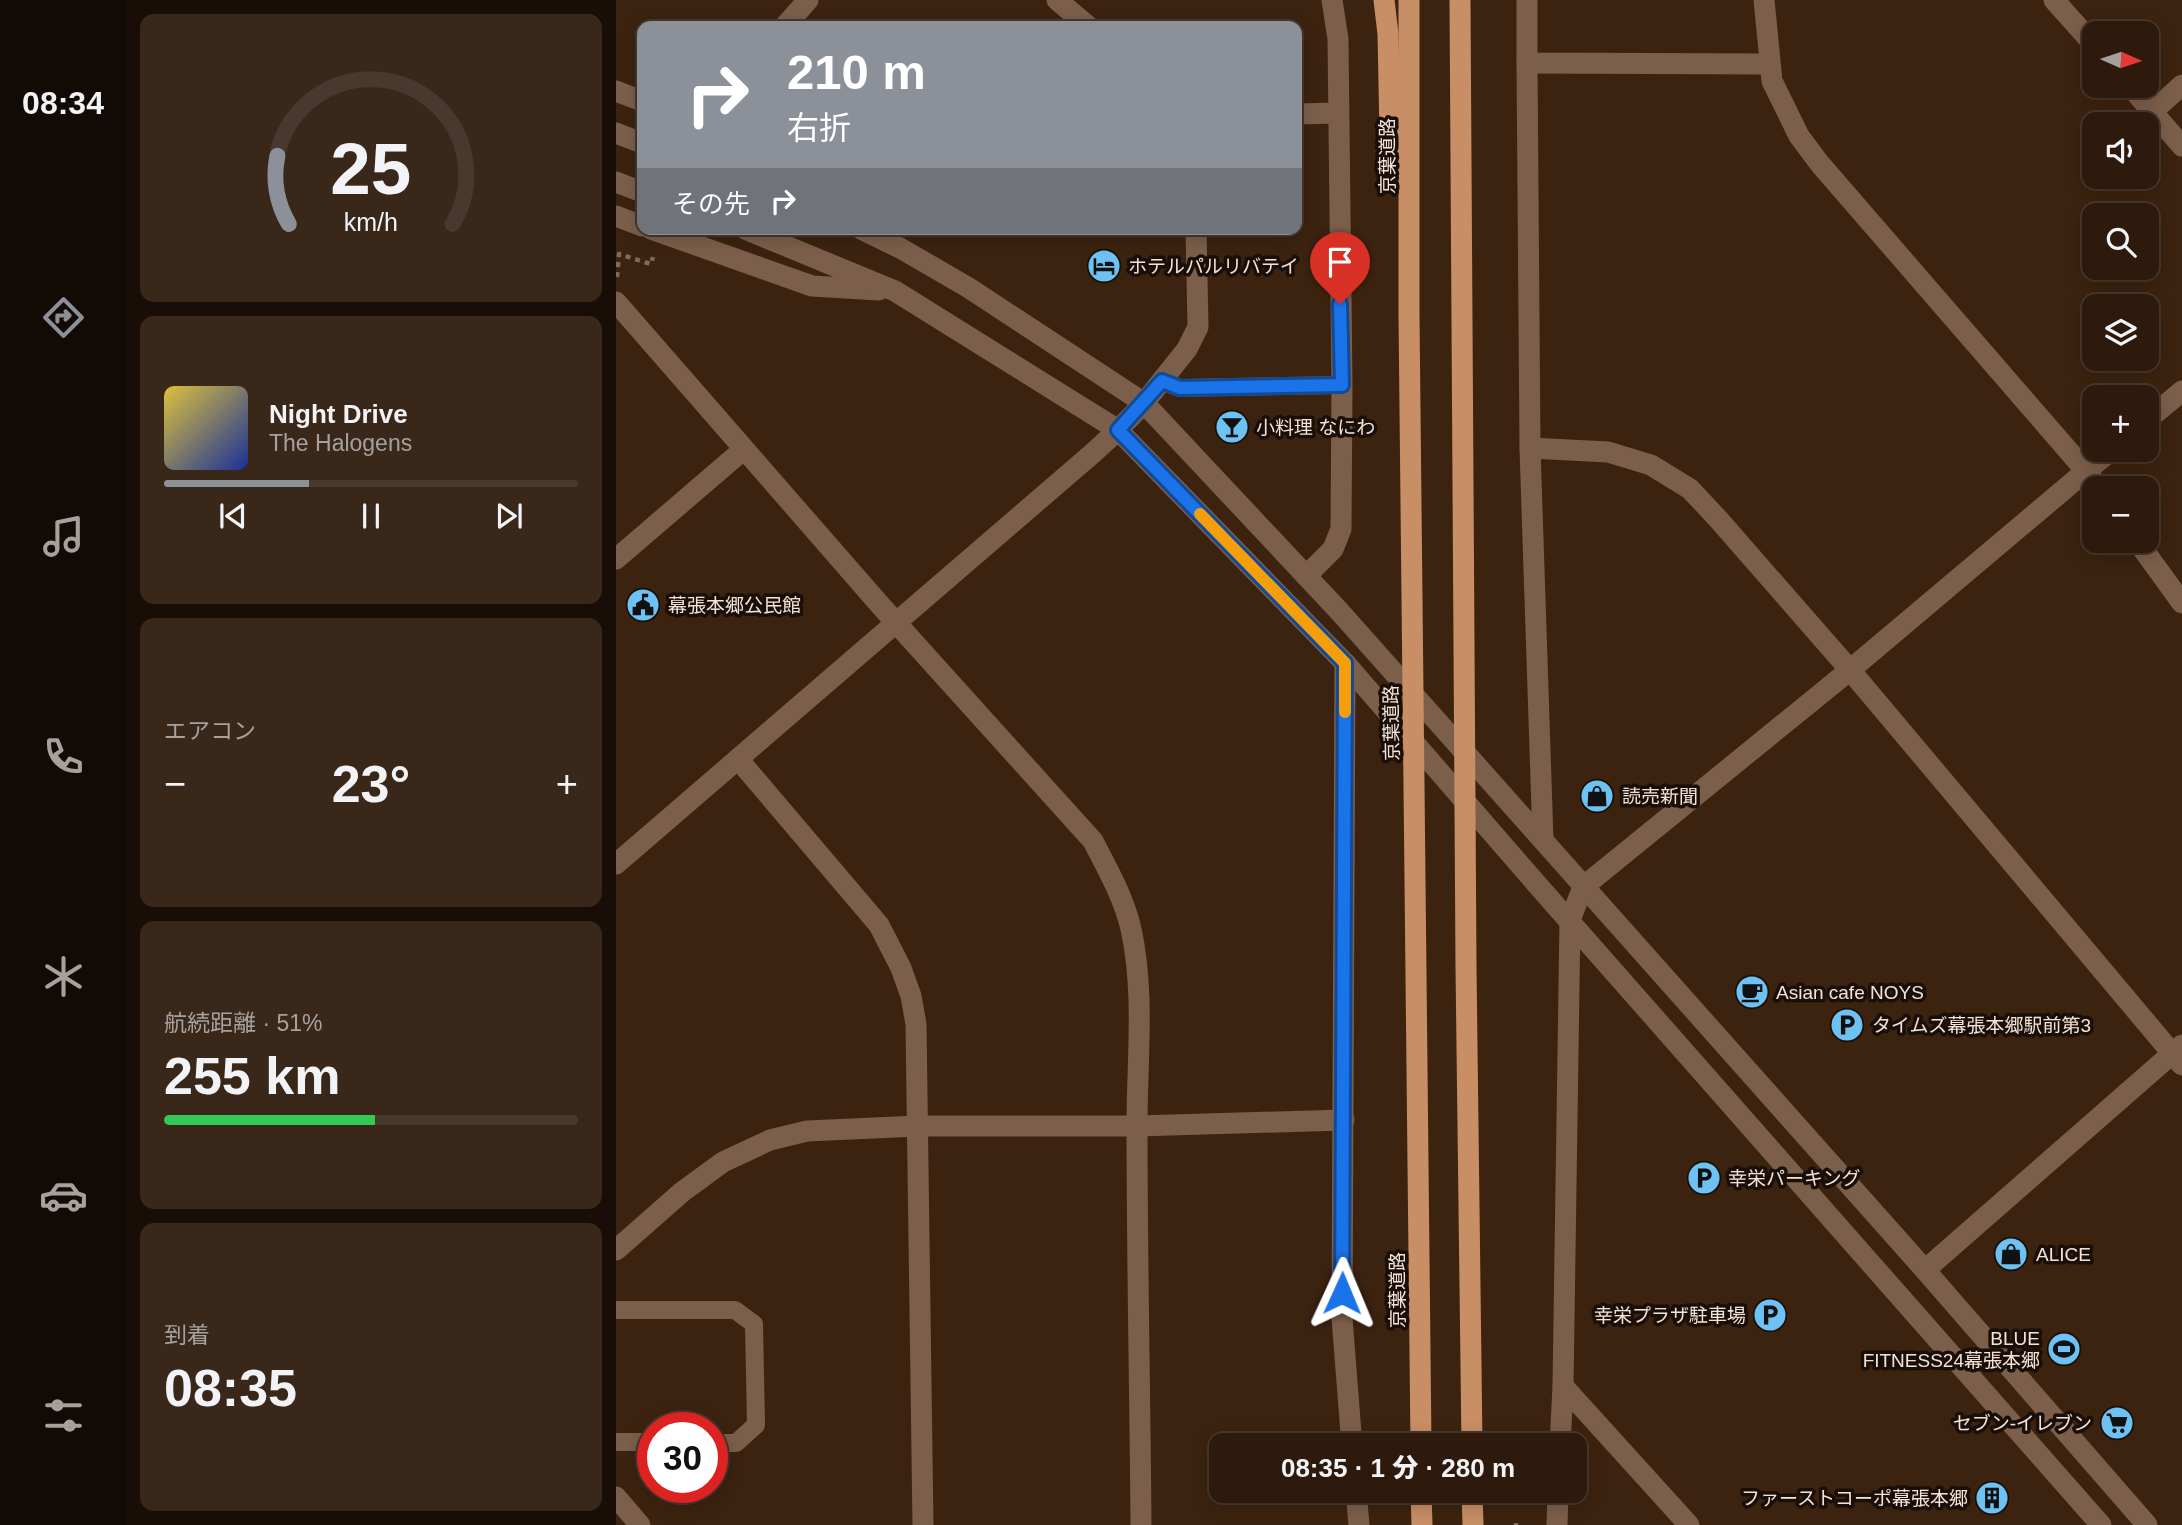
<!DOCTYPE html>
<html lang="ja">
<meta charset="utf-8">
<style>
:root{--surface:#2d1a0c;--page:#39271a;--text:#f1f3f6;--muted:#a7a19d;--line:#48382d;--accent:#8c9099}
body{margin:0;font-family:Arial,"Noto Sans JP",sans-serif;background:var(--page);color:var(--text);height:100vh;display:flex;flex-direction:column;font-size:26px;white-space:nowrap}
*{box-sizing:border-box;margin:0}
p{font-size:23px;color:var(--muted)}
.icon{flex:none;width:38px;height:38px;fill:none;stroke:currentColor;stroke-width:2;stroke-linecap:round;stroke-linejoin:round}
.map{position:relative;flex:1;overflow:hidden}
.details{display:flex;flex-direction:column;gap:14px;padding:14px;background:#190e07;width:490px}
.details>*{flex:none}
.guide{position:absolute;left:21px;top:21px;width:665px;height:214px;border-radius:14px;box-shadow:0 4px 18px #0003,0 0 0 2px var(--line);background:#8c9099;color:#fff;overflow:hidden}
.needle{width:46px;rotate:93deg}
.buttons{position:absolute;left:1466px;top:21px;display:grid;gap:14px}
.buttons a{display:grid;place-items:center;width:77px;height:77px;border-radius:14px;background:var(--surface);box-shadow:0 4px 18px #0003,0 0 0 2px var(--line);font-size:35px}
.speed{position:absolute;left:21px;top:1412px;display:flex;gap:14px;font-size:35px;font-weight:700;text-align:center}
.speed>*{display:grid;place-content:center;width:91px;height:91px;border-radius:50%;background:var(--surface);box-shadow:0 4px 18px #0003,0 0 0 2px var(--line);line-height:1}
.speed .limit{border:10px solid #d22;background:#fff;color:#111}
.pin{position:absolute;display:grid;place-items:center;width:60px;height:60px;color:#fff;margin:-72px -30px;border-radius:50% 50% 50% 0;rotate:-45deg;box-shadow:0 0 7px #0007}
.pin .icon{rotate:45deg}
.me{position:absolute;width:77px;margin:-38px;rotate:1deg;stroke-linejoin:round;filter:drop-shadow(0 0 5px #0008)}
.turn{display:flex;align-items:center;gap:24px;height:147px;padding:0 35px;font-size:32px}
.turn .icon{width:91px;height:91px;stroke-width:2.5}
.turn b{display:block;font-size:49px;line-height:60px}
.then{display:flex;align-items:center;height:66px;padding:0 35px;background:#0003;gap:14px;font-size:26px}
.big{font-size:52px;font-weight:800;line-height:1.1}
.details .card{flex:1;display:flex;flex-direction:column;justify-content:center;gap:10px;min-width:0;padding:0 24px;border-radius:14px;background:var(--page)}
.details .dial{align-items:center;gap:0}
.dial svg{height:182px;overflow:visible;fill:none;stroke:var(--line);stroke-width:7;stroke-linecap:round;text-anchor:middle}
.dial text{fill:var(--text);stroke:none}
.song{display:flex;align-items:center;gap:21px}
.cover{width:84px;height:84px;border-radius:10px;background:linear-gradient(135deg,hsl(50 70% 55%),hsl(230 70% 35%))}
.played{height:7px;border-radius:4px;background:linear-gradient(90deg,var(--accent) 35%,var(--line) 35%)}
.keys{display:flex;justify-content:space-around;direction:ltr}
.heat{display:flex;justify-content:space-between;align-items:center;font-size:38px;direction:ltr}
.charge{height:10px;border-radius:5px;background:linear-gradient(90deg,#34c759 51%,var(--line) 0)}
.trip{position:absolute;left:593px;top:1433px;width:378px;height:70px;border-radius:14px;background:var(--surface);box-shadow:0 4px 18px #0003,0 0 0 2px var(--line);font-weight:800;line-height:70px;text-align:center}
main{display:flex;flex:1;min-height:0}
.tab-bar{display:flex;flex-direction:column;width:126px;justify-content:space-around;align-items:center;background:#120a05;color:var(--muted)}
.tab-bar .icon{width:49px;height:49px}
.tab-bar .active{color:var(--accent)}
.tab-bar b{font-size:32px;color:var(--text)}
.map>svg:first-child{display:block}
</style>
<main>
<nav class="tab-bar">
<b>08:34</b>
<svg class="icon active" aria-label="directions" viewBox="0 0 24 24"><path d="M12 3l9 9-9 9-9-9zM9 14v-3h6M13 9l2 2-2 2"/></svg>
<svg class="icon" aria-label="music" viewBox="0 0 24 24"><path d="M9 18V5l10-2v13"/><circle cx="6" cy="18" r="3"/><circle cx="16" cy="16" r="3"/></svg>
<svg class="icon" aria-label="phone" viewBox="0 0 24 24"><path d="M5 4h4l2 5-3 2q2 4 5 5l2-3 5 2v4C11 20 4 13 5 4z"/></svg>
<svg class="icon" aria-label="climate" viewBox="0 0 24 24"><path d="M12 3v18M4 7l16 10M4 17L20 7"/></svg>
<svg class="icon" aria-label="car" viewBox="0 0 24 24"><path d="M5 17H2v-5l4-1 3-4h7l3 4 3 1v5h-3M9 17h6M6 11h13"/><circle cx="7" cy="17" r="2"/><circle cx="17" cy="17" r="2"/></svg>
<svg class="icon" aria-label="filters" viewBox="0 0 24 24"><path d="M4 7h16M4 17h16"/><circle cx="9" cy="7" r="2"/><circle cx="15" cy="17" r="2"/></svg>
</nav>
<section class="details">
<div class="card dial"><svg viewBox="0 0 100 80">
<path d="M14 69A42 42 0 1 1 86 69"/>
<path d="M14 69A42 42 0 0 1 9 39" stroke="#8c9099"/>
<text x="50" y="56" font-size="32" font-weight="700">25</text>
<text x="50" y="72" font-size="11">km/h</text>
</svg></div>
<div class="card">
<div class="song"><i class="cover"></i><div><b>Night Drive</b><p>The Halogens</p></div></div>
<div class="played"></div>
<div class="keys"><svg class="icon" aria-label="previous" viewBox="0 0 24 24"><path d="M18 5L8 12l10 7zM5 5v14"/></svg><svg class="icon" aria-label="pause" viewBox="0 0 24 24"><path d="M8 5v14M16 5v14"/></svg><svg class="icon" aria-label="next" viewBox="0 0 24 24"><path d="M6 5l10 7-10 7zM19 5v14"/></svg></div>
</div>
<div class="card"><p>エアコン</p>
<div class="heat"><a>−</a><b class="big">23°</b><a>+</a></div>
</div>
<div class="card"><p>航続距離 · 51%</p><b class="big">255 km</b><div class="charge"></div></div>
<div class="card"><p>到着</p><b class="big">08:35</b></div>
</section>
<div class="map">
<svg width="1566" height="1525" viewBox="0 0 1566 1525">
<rect width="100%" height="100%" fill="#3c2310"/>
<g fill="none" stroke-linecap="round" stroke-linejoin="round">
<g stroke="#806a5a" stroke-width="4.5" stroke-dasharray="5 5" stroke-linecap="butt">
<polyline points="1,277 3,254 35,264 37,257"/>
<polyline points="900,1523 900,1525"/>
</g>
<g stroke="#7c5f4b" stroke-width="18">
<polyline points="546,381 564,388 726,385"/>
<polyline points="0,1310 119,1310 138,1324 140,1425 120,1443 96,1443"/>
<polyline points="0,1442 37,1442"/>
</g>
<g stroke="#7c5f4b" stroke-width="21">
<polyline points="441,0 472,26"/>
<polyline points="911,0 911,63 1153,64"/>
<polyline points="1438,0 1479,46"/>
<polyline points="169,26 192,0"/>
<polyline points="911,63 914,448 927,840"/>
<polyline points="1514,86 1566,146"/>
<polyline points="1537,111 1566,85"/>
<polyline points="681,114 722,113"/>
<path d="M0,302L265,606L477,841C491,868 508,898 515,929C529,993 521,1060 521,1125C521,1259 524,1392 525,1525"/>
<polyline points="528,403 571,349 582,327 580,229"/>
<polyline points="1531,420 1566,391"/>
<polyline points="914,448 992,452 1035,465 1074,489 1103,520 1234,670 1566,1065"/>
<polyline points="1470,471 1496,450"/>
<polyline points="0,559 127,450"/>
<polyline points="690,576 717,549 725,529 726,385 722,39 716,0"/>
<polyline points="729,663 726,1318 736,1446"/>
<polyline points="122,759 263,925 285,968 295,996 300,1024 307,1525"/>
<polyline points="0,1250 66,1192 107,1162 154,1140 191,1131 302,1126 521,1126 728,1120"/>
<polyline points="1309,1270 1566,1045"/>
<polyline points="947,1386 1073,1525"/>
<polyline points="740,1491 743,1525"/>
<polyline points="0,1497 24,1525"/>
</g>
<g stroke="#7c5f4b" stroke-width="21">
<polyline points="1148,0 1156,81 1183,136 1204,164 1470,471 1483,488"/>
<polyline points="0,91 26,101"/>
<polyline points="0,133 26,143"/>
<polyline points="0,182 26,192"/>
<polyline points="0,216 26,226"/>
<polyline points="35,229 196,286 263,290"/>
<polyline points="129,229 279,291 502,430 729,663 918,881 1485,1525"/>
<polyline points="245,229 284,248 353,288 528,403 724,612 1309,1270 1531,1525"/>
<polyline points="1521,541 1566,603"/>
<polyline points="0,864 477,453 502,430 528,403"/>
<polyline points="944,1446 947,1386 954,920 967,887 1234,670 1470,471"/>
<polyline points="941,1525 942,1491"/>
</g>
<g stroke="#c88e65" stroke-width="21">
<polyline points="768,0 772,34 774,135 791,171"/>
<polyline points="793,0 793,315 805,1446"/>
<polyline points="844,0 850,967 856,1446"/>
<polyline points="805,1491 806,1525"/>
<polyline points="856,1491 857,1525"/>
</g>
</g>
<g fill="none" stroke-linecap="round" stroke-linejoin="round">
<defs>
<polyline id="route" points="724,304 726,385 564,388 546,381 502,430 729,663 726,1293"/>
</defs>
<use href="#route" stroke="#114b97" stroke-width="18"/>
<use href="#route" stroke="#1a73e8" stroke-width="12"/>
<polyline stroke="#f59e0b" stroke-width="12" points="584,514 729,663 729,712"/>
</g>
<defs>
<symbol id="hotel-disc" viewBox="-11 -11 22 22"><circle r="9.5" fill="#6dc2f3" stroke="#1a0f08"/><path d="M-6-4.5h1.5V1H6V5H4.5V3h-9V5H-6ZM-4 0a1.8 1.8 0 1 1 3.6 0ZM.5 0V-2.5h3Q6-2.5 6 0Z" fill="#111"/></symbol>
<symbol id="bar-disc" viewBox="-11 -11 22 22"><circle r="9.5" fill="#6dc2f3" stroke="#1a0f08"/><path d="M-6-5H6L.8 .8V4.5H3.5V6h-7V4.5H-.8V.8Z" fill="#111"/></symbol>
<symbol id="civic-disc" viewBox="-11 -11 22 22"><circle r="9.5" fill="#6dc2f3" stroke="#1a0f08"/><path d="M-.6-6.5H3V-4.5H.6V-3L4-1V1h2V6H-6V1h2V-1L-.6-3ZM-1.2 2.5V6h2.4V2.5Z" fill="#111"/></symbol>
<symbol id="shop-disc" viewBox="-11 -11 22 22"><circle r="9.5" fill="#6dc2f3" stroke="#1a0f08"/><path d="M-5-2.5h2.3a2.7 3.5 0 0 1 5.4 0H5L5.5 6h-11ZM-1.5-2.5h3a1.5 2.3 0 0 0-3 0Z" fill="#111"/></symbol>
<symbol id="cafe-disc" viewBox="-11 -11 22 22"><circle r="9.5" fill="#6dc2f3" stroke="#1a0f08"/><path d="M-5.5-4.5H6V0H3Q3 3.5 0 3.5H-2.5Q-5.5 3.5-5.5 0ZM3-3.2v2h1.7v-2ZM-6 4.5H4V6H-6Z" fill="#111"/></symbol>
<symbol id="parking-disc" viewBox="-11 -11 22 22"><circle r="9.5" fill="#6dc2f3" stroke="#1a0f08"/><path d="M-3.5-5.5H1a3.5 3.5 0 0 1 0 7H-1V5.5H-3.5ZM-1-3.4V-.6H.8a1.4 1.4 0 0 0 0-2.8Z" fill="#111"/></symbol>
<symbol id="stadium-disc" viewBox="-11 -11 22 22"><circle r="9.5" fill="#6dc2f3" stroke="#1a0f08"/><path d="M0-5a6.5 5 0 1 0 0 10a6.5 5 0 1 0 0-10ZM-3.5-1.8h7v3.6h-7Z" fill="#111"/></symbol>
<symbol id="supermarket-disc" viewBox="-11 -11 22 22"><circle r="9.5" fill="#6dc2f3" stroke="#1a0f08"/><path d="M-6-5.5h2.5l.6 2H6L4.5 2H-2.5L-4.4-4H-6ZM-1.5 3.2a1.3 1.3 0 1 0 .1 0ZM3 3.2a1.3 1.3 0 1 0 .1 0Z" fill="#111"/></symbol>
<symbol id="building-disc" viewBox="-11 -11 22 22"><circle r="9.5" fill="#6dc2f3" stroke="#1a0f08"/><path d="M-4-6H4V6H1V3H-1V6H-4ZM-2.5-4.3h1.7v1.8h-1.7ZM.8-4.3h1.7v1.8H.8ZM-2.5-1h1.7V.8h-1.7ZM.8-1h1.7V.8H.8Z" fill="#111"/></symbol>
</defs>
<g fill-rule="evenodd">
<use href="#hotel-disc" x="469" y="247" width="38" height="38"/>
<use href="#bar-disc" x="597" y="408" width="38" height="38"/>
<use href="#civic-disc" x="8" y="586" width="38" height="38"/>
<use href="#shop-disc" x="962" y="777" width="38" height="38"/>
<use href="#cafe-disc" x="1117" y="973" width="38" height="38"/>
<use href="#parking-disc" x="1212" y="1006" width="38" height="38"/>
<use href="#parking-disc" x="1069" y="1159" width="38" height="38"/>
<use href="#shop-disc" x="1376" y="1235" width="38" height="38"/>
<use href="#parking-disc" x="1135" y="1296" width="38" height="38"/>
<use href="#stadium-disc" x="1429" y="1330" width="38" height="38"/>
<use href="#supermarket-disc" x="1482" y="1404" width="38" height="38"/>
<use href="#building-disc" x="1357" y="1479" width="38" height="38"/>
</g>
<g text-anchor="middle" stroke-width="7" stroke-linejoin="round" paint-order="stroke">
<g font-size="19" fill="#f3e2d7" stroke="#1a0f08">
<text transform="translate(771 156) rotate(-90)" y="7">京葉道路</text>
<text transform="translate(775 723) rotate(-91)" y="7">京葉道路</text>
<text transform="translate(781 1290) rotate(-90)" y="7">京葉道路</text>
</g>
<g font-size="19" fill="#f3e2d7" stroke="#1a0f08" text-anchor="start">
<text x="512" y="273">ホテルパルリバテイ</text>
<text x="640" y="434">小料理 なにわ</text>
<text x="52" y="612">幕張本郷公民館</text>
<text x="1006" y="803">読売新聞</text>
<text x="1160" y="999">Asian cafe NOYS</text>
<text x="1256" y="1032">タイムズ幕張本郷駅前第3</text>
<text x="1112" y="1185">幸栄パーキング</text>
<text x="1420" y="1261">ALICE</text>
<text x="1130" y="1322" text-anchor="end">幸栄プラザ駐車場</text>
<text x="1424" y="1345" text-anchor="end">BLUE<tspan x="1424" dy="22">FITNESS24幕張本郷</tspan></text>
<text x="1476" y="1430" text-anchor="end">セブン-イレブン</text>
<text x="1352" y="1505" text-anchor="end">ファーストコーポ幕張本郷</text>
</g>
</g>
</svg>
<div class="buttons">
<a><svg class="needle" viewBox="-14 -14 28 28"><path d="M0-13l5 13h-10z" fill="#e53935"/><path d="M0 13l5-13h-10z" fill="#a7a19d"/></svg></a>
<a><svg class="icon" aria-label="sound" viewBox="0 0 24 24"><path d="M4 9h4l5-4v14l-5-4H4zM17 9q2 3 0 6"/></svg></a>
<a><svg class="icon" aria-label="search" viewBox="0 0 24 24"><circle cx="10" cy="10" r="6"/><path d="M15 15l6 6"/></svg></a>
<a><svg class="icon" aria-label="layers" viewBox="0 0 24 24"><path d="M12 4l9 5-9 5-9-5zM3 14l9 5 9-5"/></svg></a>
<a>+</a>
<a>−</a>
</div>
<div class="speed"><div class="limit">30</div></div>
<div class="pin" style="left:724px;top:304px;background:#d93025"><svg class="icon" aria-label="arrive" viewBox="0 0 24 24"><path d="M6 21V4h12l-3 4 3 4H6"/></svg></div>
<svg class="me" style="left:726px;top:1293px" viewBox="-20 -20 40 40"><path d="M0-17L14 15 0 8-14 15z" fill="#1a73e8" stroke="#fff" stroke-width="4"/></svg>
<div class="trip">08:35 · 1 分 · 280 m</div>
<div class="guide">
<div class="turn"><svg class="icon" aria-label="right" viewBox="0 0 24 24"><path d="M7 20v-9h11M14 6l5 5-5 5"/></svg><div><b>210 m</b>右折</div></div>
<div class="then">その先<svg class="icon" aria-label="right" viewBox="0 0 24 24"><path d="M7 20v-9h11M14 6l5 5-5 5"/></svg></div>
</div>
</div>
</main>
